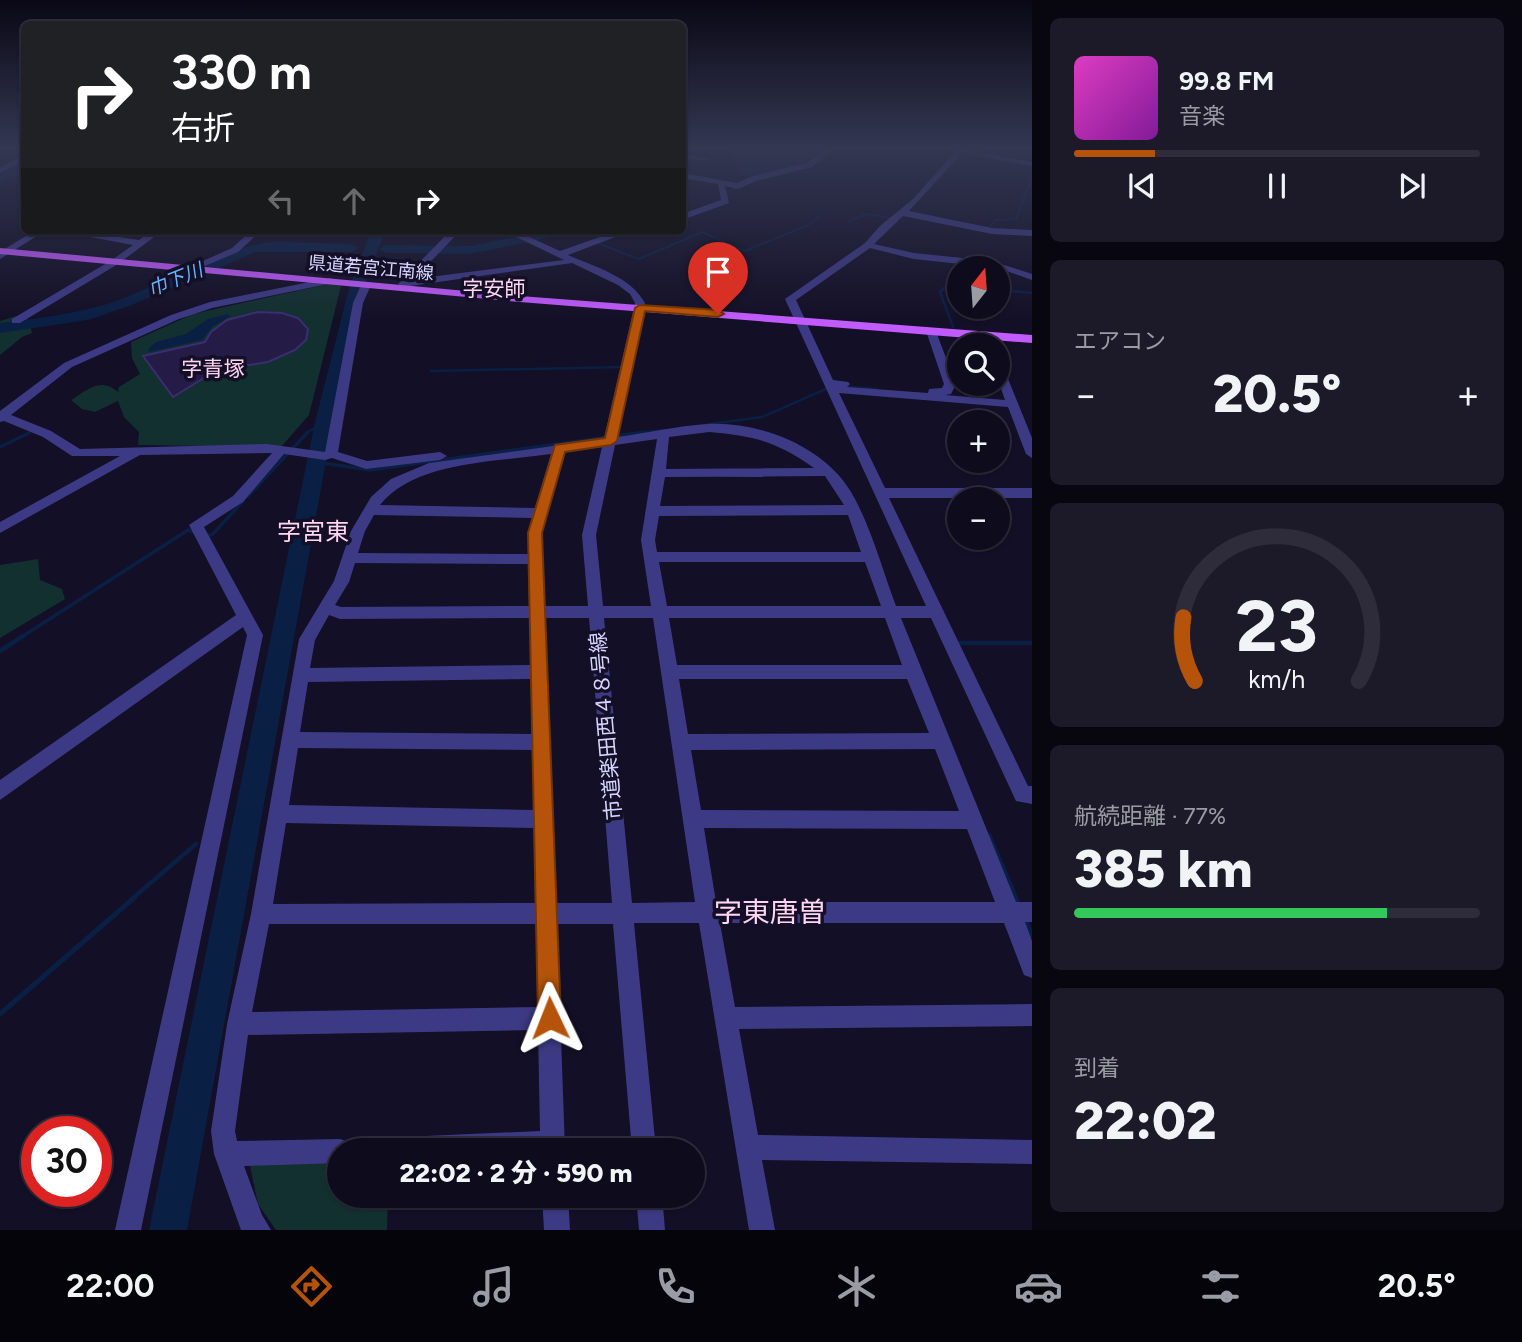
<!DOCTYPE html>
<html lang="ja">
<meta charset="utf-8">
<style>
:root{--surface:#0e0b1c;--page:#1c1929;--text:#f1f3f6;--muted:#9b9ba3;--line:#2e2b3b;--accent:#b45309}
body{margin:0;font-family:Figtree,"Noto Sans JP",sans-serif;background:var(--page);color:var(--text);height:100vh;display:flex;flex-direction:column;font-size:26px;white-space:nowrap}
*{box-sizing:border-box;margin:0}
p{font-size:23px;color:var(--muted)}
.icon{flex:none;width:38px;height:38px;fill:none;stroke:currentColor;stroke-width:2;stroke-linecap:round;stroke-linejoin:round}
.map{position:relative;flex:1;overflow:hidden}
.drawer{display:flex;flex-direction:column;gap:18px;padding:18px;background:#08060f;width:490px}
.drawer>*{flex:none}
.top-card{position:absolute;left:21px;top:21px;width:665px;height:214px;border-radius:10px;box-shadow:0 2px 5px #0004,0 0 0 2px var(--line);background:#202124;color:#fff;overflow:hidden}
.needle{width:46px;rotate:17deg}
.tools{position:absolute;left:947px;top:256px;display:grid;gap:14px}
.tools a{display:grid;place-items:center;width:63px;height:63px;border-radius:50%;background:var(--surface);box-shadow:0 2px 5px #0004,0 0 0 2px var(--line);font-size:35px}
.speed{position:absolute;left:21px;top:1116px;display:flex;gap:14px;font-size:35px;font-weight:700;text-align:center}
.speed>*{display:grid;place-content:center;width:91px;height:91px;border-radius:50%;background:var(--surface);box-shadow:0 2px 5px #0004,0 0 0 2px var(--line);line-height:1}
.speed .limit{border:10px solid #d22;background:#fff;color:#111}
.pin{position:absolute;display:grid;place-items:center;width:60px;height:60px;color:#fff;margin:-72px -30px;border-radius:50% 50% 50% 0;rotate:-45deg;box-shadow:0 0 7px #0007}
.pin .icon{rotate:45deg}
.me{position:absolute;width:77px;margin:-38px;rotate:358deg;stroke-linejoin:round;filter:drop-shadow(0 0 5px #0008)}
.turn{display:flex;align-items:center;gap:24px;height:147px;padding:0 35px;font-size:32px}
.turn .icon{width:91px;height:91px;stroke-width:2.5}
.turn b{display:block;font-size:49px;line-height:60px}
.lanes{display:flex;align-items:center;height:66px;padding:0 35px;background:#0003;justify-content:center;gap:35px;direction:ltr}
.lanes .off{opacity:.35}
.big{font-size:52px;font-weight:800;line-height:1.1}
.drawer .card{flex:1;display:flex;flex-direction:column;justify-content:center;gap:10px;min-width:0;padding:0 24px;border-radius:10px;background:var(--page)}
.drawer .dial{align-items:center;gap:0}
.dial svg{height:182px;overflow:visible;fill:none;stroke:var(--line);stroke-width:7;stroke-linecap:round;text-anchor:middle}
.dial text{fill:var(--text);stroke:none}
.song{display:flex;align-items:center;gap:21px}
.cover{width:84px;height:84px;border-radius:10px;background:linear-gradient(135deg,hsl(310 70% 55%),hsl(290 70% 35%))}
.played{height:7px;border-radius:4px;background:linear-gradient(90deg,var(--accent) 20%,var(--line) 20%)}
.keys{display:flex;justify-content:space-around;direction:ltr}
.heat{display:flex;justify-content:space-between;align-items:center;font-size:38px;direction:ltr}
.charge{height:10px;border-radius:5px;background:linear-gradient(90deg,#34c759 77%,var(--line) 0)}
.trip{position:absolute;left:327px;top:1138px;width:378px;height:70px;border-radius:35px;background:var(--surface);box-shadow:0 2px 5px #0004,0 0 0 2px var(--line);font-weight:800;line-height:70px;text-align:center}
.tab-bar{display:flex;height:112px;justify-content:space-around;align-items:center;background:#06040b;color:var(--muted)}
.tab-bar .icon{width:49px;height:49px}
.tab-bar .on{color:var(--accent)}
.tab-bar b{font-size:32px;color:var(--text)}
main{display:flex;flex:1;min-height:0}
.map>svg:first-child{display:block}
</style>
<main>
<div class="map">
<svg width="1032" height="1230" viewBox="0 0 1032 1230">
<rect width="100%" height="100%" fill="#130f26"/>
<g fill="#12302f">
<path d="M329,284L341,286L309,415L281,447L138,445L139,432L124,417L118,401L95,412L82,409L71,400C86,391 100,376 118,392L119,387L140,374L132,358L131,342L193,314Z"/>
<polygon points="16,316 29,320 32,333 22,337 0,355 0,321"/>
<polygon points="38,559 40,580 62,589 65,599 0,638 0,565"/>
<polygon points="339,1159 340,1195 388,1195 387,1230 276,1230 258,1204 250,1166"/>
</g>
<g fill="#0a1f44">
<path d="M727,149H823C799,168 772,179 740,175Z"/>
<polygon points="227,314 231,316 213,326 202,340 149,352 148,349 156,342 186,334 208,319"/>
</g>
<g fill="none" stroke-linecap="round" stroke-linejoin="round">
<g stroke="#0a1f44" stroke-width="2">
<polyline points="849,221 867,214 890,218"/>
<polyline points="987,229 996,220 1016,219 1032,178"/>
<polyline points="600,244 639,259 702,232 745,251 808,225 820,216"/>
</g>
<g stroke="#0a1f44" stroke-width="2.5">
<polyline points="998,290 1032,293"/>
<polyline points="953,327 940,292 944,288 959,288"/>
<polyline points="431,371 624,367"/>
<polyline points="842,386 877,389"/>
<polyline points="703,425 762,417 828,388"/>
<polyline points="27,434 29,433"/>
<polyline points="305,434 324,422"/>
<polyline points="631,434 664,430"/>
</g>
<g stroke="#0a1f44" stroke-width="3.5">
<polyline points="616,436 645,432"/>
<polyline points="0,447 29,433"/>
<polyline points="316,462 370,470 608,437"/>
<polyline points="248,496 308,432"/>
<polyline points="206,536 213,534 243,501"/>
<polyline points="20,638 188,530 196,533"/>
</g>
<g stroke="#0a1f44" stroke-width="4.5">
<polyline points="960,643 1032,643"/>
<polyline points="0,651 23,636"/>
<polyline points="989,835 1016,898"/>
<polyline points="133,898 196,844"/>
</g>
<g stroke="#0a1f44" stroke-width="5">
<polyline points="1015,897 1019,906"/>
<polyline points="1025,919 1032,936"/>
<polyline points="0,1014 135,897"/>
</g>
<g fill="#0a1f44" fill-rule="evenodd">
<polygon points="24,164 24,171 0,184 0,175"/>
<polygon points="371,231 385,231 362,292 333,422 187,1230 149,1230 315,422 348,292"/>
<polygon points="543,231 569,231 562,235 470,254 386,253 379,249 386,245 470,246"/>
<path d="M273,242L352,244L359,248L352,252H256L129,306L88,320L0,333V323C40,318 78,314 116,301C168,282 219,247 273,242Z"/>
</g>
</g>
<polygon fill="#241b47" stroke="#3b2d73" stroke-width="2" points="258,312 282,313 298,318 308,329 306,340 295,350 268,362 249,365 228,363 173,397 143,356 205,342 211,332 227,320"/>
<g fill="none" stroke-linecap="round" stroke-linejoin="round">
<g fill="#3d3a85" fill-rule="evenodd">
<polygon points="5,149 24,149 24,153"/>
<polygon points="826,149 835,149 812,167 756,181 738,189 725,186 729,203 682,220 682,214 721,200 718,184 682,178 682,173 737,183 750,177 806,163"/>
<path d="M947,149H963L1032,162V166L962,153L909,211L992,228L1032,230V236L992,234L903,216L874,244L914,253L992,261L1032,274V280L998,268L914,259L870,248L796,300L833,380L848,382L850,384L847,387L928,393L929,389L942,388L944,384L926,331L935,329L956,384L951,394L945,395L1005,400L998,380V363L1002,364L1032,438V458L1026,454L1008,407L839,393L885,488H1032V498H889L1028,786H1032V804L1016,801L931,618H901L1016,902H1032V922H1025L1032,941V978L1024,975L1004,923H720L735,1007L1032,1004V1026L739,1029L758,1135L1032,1140V1164L762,1160L775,1230H749L699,923H634L656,1150H632L613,924H557L565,1150H368L371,1141L380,1138L540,1131L538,1030L248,1035L235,1131L237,1141L340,1139L349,1142L352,1150H340V1163L244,1166L262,1215L271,1230H241L214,1154L211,1131L227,1024L251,914L299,639L334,581L351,531L371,497L391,479L429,463L604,439L635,303L630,294L618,285L572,263L403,287L398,284L450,231H460L414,279L564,260L504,231H516L560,251L617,231H631L568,255C595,267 630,276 645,303L617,437C647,433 677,426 707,424C759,421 824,446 851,492C871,526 882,569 896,606H926L785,299L865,243L880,226L913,199L955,152ZM709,432C754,436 776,441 814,468L666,469L669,437ZM657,439L641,540L651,606H603L596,535L615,445ZM602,447L582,535L588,606H545L542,533L564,452ZM551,454L535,508L380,505C415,461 497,462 551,454ZM825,476L844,505L660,506L665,477ZM374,515L532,518L528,533V554L358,553L365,531ZM848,515L861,552H657L655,540L659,516ZM659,562H865L881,606H667ZM355,563L528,564L529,606L341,607L335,605L349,582ZM329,615L340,619L530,618L531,665L310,668L315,640ZM545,618H589L612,903H556ZM604,618H653L695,902L632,903ZM669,618H885L902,665H677ZM531,679L532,734L300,732L308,682ZM679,679H907L929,733L688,734ZM298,748L532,750L534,810L289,805ZM935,749L959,811L701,810L691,750ZM286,823L534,828L535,903L273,904ZM704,828L967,829L995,902H716ZM269,924H536L538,1007L252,1012Z"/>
<polygon points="682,154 711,159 707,161 682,158"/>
<polygon points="21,156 24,156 24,161 0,173 0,168"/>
<polygon points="34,231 45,231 0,259 0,252"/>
<polygon points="58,231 81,231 139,240 151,231 162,231 118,264 20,323 12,323 12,319 112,260 133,245"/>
<polygon points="251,231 261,231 238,252 193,271 185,269 232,248"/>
<polygon points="329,278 333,279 333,283 212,308 179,319 72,367 11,415 51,431 80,449 267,444 325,452 353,303 361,285 366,282 371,285 363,303 338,452 367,461 440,452 447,456 440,460 366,469 332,458 325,460 284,454 243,502 204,527 263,635 141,1230 115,1230 247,635 243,627 0,800 0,780 236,615 189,525 233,496 272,453 140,455 0,533 0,522 120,456 72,456 43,437 4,421 0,422 0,411 64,363 171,315 210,302"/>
<polygon points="542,1195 568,1195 570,1230 544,1230"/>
<polygon points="636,1195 662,1195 665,1230 639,1230"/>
</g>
<polygon fill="#c25bff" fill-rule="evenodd" points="0,248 520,296 1032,335 1032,343 520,302 0,254"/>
</g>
<linearGradient id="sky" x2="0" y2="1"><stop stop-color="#0a0815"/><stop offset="0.46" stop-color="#333752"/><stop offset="1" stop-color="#333752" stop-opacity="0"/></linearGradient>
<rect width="1032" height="321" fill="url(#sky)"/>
<polygon fill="#b45309" stroke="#753606" stroke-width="2" points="640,305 718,310 724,314 718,317 645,311 617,441 611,445 565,452 542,533 561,1018 558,1026 550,1030 541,1026 538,1018 528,533 555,445 605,438 635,308"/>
<g text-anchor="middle" stroke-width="7" stroke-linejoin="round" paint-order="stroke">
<g font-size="18" fill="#d9d4ff" stroke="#130f26">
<text transform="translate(371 268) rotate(5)" y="6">県道若宮江南線</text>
</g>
<g font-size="19" font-style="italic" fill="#62b6ff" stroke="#130f26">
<text transform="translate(175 279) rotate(-22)" y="7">巾下川</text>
</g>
<g font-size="21" fill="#ffd6f0" stroke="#130f26">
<text x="494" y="296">字安師</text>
<text x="213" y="376">字青塚</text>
</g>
<g font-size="21" fill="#d9d4ff" stroke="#130f26">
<text transform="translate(606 726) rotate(-95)" y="7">市道楽田西４８号線</text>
</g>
<g font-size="24" fill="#ffd6f0" stroke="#130f26">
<text x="313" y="540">字宮東</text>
</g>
<g font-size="28" fill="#ffd6f0" stroke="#130f26">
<text x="770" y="922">字東唐曽</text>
</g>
</g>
</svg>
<div class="tools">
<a><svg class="needle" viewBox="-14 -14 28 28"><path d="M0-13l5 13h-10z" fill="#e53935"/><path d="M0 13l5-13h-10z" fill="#9b9ba3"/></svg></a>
<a><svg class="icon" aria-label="search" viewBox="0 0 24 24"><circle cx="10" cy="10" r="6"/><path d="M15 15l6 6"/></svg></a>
<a>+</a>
<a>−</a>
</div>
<div class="speed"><div class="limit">30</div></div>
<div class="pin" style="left:718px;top:314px;background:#d93025"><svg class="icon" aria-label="arrive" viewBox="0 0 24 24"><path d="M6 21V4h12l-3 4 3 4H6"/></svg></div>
<svg class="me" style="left:550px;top:1018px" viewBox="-20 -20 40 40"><path d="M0-17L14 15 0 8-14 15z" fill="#b45309" stroke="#fff" stroke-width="4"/></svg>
<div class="trip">22:02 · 2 分 · 590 m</div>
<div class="top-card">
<div class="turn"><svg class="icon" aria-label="right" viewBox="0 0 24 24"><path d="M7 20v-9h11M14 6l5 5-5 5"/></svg><div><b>330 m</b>右折</div></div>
<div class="lanes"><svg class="icon off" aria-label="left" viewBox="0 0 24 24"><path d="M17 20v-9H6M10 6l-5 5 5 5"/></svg><svg class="icon off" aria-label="ahead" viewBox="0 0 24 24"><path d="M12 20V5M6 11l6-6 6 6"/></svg><svg class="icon" aria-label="right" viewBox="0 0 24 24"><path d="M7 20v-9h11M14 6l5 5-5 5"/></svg></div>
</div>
</div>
<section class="drawer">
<div class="card">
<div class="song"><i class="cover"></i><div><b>99.8 FM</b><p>音楽</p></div></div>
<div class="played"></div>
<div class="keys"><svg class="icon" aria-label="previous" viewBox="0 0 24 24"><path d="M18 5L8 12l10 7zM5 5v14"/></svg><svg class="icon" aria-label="pause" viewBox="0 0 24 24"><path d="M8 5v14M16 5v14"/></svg><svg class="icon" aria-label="next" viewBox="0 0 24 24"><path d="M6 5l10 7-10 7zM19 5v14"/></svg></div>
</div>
<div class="card"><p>エアコン</p>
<div class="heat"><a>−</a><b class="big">20.5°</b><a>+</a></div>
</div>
<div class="card dial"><svg viewBox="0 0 100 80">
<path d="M14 69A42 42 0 1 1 86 69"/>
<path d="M14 69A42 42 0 0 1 9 41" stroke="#b45309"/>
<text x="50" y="56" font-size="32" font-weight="700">23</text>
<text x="50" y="72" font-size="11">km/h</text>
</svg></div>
<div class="card"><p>航続距離 · 77%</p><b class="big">385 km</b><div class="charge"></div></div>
<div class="card"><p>到着</p><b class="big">22:02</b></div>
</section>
</main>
<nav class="tab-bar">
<b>22:00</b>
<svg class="icon on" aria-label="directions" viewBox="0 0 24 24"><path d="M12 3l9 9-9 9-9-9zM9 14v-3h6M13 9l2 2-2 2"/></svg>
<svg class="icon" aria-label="music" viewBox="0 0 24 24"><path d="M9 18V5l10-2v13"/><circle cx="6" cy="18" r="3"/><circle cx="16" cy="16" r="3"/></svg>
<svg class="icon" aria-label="phone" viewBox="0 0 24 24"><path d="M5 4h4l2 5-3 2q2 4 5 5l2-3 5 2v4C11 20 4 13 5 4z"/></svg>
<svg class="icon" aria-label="climate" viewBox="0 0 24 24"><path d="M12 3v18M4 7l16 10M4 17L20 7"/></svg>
<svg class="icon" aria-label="car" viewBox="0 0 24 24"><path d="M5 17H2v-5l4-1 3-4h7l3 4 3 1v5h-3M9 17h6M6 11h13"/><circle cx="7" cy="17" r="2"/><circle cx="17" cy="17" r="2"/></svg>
<svg class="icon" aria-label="filters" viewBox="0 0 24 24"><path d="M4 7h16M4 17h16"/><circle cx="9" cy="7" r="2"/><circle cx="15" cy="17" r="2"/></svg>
<b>20.5°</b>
</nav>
